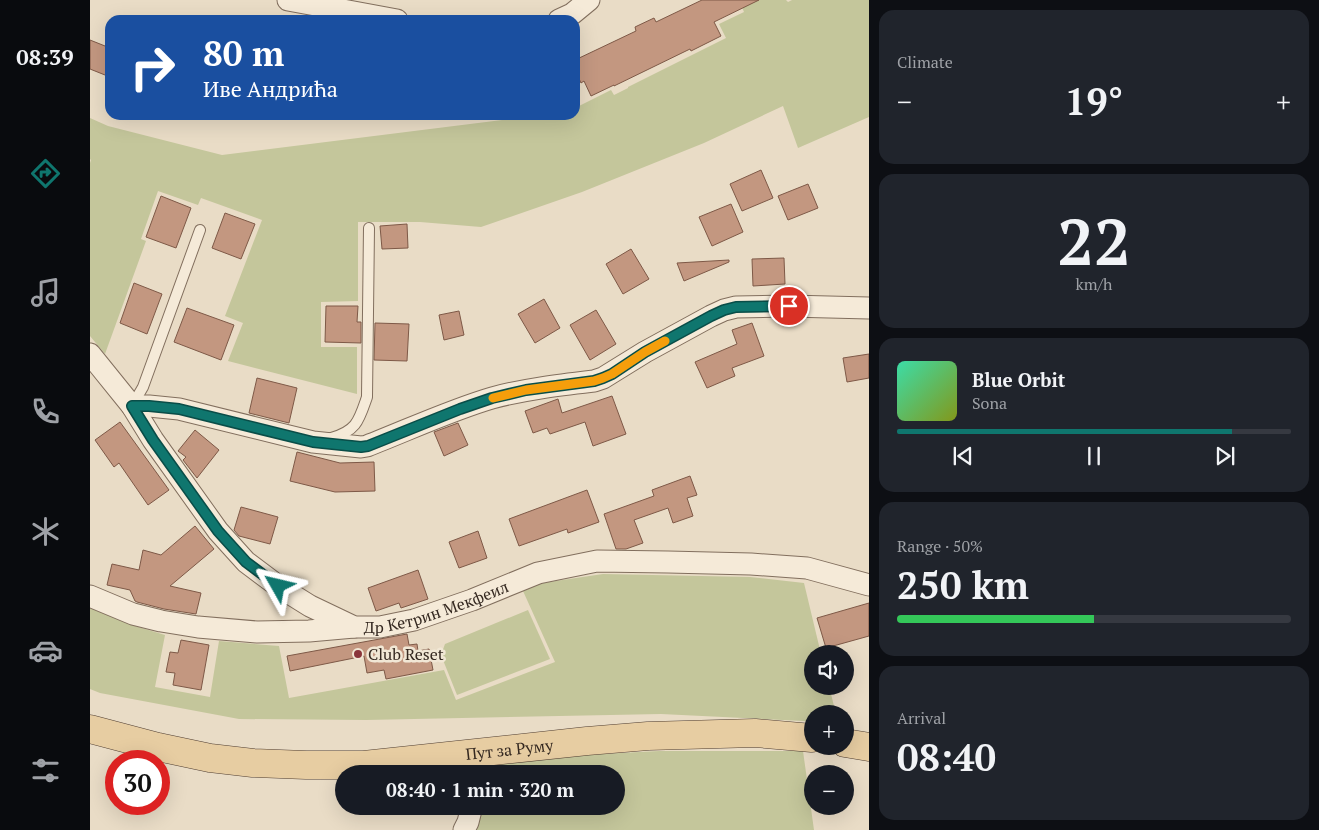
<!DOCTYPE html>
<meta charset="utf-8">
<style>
:root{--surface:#171b24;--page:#20242c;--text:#f1f3f6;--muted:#9ea1a6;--line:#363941;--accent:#0f766e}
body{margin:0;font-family:"PT Serif",serif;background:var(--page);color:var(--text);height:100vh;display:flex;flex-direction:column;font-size:19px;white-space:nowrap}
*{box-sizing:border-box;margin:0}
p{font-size:16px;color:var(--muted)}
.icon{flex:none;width:28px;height:28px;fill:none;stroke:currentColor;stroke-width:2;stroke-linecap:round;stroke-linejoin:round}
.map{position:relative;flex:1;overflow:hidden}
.drawer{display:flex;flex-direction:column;gap:10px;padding:10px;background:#0d0f14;width:450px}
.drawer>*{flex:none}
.hud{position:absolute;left:15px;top:15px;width:475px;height:105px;border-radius:15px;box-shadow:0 5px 20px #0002;background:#1a4fa0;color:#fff;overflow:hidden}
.buttons{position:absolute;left:714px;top:645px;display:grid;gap:10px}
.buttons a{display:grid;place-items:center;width:50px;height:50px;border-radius:50%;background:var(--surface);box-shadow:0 5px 20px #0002;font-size:25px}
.speed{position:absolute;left:15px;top:750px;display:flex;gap:10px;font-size:25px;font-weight:700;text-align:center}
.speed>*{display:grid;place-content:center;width:65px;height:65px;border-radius:50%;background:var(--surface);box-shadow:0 5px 20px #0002;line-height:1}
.speed .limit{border:8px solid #d22;background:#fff;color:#111}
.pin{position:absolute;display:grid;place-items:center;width:42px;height:42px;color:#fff;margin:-21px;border:2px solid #fff;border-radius:50%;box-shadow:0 1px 5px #0007}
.me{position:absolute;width:55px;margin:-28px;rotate:307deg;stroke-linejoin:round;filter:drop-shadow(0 0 4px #0008)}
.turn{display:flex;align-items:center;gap:18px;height:105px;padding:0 15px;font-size:22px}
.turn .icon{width:65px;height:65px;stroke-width:2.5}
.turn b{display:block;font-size:35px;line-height:42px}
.big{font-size:38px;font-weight:700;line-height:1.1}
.drawer .widget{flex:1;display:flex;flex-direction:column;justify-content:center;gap:8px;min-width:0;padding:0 18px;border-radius:15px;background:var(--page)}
.drawer .dial{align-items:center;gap:0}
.dial b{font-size:65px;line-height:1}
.song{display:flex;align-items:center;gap:15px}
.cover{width:60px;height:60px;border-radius:8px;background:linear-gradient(135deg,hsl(160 70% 55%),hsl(70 70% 35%))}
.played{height:5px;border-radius:2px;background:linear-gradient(90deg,var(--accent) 85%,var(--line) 85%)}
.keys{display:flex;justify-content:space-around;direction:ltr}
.heat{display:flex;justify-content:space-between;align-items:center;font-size:28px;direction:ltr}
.charge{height:8px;border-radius:4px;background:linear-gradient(90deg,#34c759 50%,var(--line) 0)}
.trip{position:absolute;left:245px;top:765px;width:290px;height:50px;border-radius:25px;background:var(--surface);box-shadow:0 5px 20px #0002;font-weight:700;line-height:50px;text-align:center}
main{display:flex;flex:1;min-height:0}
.dock{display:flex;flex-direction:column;width:90px;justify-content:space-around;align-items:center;background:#090b0e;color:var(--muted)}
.dock .icon{width:35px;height:35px}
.dock .selected{color:var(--accent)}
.dock b{font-size:22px;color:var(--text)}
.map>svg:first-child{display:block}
</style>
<main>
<nav class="dock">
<b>08:39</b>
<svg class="icon selected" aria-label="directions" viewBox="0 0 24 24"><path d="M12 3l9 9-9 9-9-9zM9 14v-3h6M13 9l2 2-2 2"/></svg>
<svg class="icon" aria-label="music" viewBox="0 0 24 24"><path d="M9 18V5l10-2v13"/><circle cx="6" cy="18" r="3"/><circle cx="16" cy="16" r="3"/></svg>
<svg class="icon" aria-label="phone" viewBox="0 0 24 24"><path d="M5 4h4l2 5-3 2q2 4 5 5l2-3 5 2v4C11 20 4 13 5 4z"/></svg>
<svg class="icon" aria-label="climate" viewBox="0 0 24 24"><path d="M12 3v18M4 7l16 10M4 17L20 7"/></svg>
<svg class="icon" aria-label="car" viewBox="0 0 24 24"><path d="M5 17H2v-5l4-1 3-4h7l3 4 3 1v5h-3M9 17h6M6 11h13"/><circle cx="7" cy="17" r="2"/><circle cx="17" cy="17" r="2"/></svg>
<svg class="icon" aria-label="filters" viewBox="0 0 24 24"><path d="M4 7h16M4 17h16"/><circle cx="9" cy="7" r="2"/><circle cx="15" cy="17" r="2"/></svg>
</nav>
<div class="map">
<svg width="779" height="830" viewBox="0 0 779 830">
<rect width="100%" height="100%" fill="#e9dcc6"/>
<g fill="#c4c69b">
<polygon points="649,0 696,0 698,2 702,0 779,0 779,117 708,148 693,106 614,143 492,192 391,227 330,222 268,222 268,301 231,302 231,347 267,347 267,394 138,361 153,323 135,316 172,220 111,198 108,205 68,191 51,239 56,241 15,354 0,336 0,163 1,160 0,159 0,118 18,126 132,155 452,115 485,115 485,108 521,90 524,95 538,88 538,87 636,38 629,24 654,12"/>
<polygon points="513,574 660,577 714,583 731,654 722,654 722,686 739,686 746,714 722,714 722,722 713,721 571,714 276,720 149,719 10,693 0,689 0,607 42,625 75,635 65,687 120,697 129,641 189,646 199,698 354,670 366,700 465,662 433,591 452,583"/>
<polygon points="438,610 460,659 367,695 351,655 355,644"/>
<polygon points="569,751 713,751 724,830 374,830 381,806 526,806 526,774 391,774 395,760"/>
</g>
<g fill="#c39780" stroke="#7e5947">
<polygon points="612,0 669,0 624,22 631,36 601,51 600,49 524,86 524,85 501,96 494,81 491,83 485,70 485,60 546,31 545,27 564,18 566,22"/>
<polygon points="0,40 20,48 20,77 0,69"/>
<polygon points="671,170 683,198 652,211 640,184"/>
<polygon points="718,184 728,208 698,220 688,196"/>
<polygon points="71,196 101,208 86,248 56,237"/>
<polygon points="641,204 653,232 622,246 609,217"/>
<polygon points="135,213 165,224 151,259 122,248"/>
<polygon points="317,224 318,248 292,249 290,226"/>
<polygon points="541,249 559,279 533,294 516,264"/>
<polygon points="694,258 695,284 663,286 662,259"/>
<polygon points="639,260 639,262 594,281 587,263"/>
<polygon points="44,283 72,294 57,334 30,323"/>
<polygon points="454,299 470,328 445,343 428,314"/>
<polygon points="236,306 268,306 267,322 271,322 271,343 235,342"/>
<polygon points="97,308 144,325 131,360 84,342"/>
<polygon points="506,310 526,344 500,360 480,325"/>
<polygon points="369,311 374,335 354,340 349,315"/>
<polygon points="285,323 319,324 317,361 284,360"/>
<polygon points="662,323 674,356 642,368 645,376 617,388 605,362 647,344 642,330"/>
<polygon points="779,354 779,378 757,382 753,358"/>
<polygon points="167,378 207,388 199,423 159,413"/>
<polygon points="522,396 536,434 503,446 495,422 460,434 457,428 443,433 435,411 468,399 472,413"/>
<polygon points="30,422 79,490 58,505 29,463 24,467 5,440"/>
<polygon points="368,423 378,445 354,456 344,432"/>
<polygon points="105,430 129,450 107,478 93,460 96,457 88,451"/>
<polygon points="207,452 250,463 284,462 285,491 245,492 200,481"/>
<polygon points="600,476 607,495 597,498 603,516 583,523 578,508 544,520 553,543 536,549 526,549 514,514 564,496 562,490"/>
<polygon points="497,490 509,522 478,533 477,529 429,546 419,519"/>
<polygon points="151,507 188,517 180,544 149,536 144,530"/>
<polygon points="105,526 124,549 80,586 111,593 106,614 74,609 47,602 45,601 40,590 17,585 22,564 49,570 53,550 71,555"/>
<polygon points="388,531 397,558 369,568 359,542"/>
<polygon points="328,570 338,599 311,608 309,603 286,611 278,588"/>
<polygon points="779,603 779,636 736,648 727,618"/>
<polygon points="317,634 319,645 327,644 328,651 339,649 343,670 296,679 294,670 277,673 274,656 200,671 197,656"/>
<polygon points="91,640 119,645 111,690 83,685 85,673 76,672 80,652 88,653"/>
</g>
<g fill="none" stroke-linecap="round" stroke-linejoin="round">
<defs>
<g id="service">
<polyline points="42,406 53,387 110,230"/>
<path d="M241,438C267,431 269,420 277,397L279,228"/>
</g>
<g id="minor">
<polyline points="198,0 307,20"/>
<polyline points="469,20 482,14 499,0"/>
<path id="s1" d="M0,354L42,406L63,440L128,531L156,562L188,586L220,606L264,627H290L324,620L382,600L448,573L507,561L578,562L661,564L717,568L779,585"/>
<path d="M42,406H59L89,409L223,442L271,447L277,446C318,430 361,410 402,398C435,389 470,385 504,381L513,378L555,352L621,316L634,310L646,307L699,306L779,308"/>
<polyline points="0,596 43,614 71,621 108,627 167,632 219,631 264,627"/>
<polyline points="377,754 381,774"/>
<polyline points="374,830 378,822 382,806"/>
</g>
<g id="primary">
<path id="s2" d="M0,729L68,747L120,758L163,763L216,765H274L497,741L558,736L665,733L722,738"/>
<polyline points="755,743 779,747"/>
</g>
</defs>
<use href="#service" stroke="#826f5e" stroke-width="12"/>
<use href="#minor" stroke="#826f5e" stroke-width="23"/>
<use href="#primary" stroke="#503e32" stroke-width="29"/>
<use href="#service" stroke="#f5ead8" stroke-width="10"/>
<use href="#minor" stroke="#f5ead8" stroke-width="21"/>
<use href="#primary" stroke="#e7cda2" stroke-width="28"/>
</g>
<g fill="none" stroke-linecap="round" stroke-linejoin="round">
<defs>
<polyline id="route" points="188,586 156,562 128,531 63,440 42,406 59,406 89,409 223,442 271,447 278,446 370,409 402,398 436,390 504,381 513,378 522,374 555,352 621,316 634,310 646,307 699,306"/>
</defs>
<use href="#route" stroke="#0a4d48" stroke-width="12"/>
<use href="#route" stroke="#0f766e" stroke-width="9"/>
<polyline stroke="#f59e0b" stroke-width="9" points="403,398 436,390 504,381 513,378 522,374 555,352 575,341"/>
</g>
<circle fill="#8a353b" stroke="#f1e7d5" stroke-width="2" cx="268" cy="654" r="5"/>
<g text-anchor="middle" stroke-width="5" stroke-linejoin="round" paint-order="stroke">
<g font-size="16" fill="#342820" stroke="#f1e7d5">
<text dy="6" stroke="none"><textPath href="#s1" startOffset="472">Др Кетрин Мекфеил</textPath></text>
<text dy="6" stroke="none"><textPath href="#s2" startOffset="424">Пут за Руму</textPath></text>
</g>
<g font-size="16" fill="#342820" stroke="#f1e7d5" text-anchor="start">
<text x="278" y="660">Club Reset</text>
</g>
</g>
</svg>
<div class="buttons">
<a><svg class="icon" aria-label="sound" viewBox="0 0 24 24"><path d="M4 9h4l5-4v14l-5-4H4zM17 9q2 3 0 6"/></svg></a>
<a>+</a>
<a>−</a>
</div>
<div class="speed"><div class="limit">30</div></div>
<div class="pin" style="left:699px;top:306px;background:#d93025"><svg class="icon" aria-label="arrive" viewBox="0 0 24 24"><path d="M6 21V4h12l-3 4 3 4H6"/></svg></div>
<svg class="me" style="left:188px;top:586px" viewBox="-20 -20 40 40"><path d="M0-17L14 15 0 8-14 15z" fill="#0f766e" stroke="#fff" stroke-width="4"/></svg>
<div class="trip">08:40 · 1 min · 320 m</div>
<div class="hud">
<div class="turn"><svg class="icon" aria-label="right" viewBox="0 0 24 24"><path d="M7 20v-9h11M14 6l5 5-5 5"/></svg><div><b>80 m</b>Иве Андрића</div></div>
</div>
</div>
<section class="drawer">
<div class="widget"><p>Climate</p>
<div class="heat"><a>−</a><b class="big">19°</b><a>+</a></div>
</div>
<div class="widget dial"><b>22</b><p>km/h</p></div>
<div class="widget">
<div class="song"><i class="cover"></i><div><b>Blue Orbit</b><p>Sona</p></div></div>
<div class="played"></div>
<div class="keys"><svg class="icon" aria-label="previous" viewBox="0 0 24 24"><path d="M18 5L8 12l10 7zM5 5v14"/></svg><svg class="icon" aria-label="pause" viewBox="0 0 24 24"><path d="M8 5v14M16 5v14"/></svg><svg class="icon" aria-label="next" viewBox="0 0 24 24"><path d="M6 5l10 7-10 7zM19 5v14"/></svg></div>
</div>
<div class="widget"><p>Range · 50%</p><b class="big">250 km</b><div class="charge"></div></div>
<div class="widget"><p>Arrival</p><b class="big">08:40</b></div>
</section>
</main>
